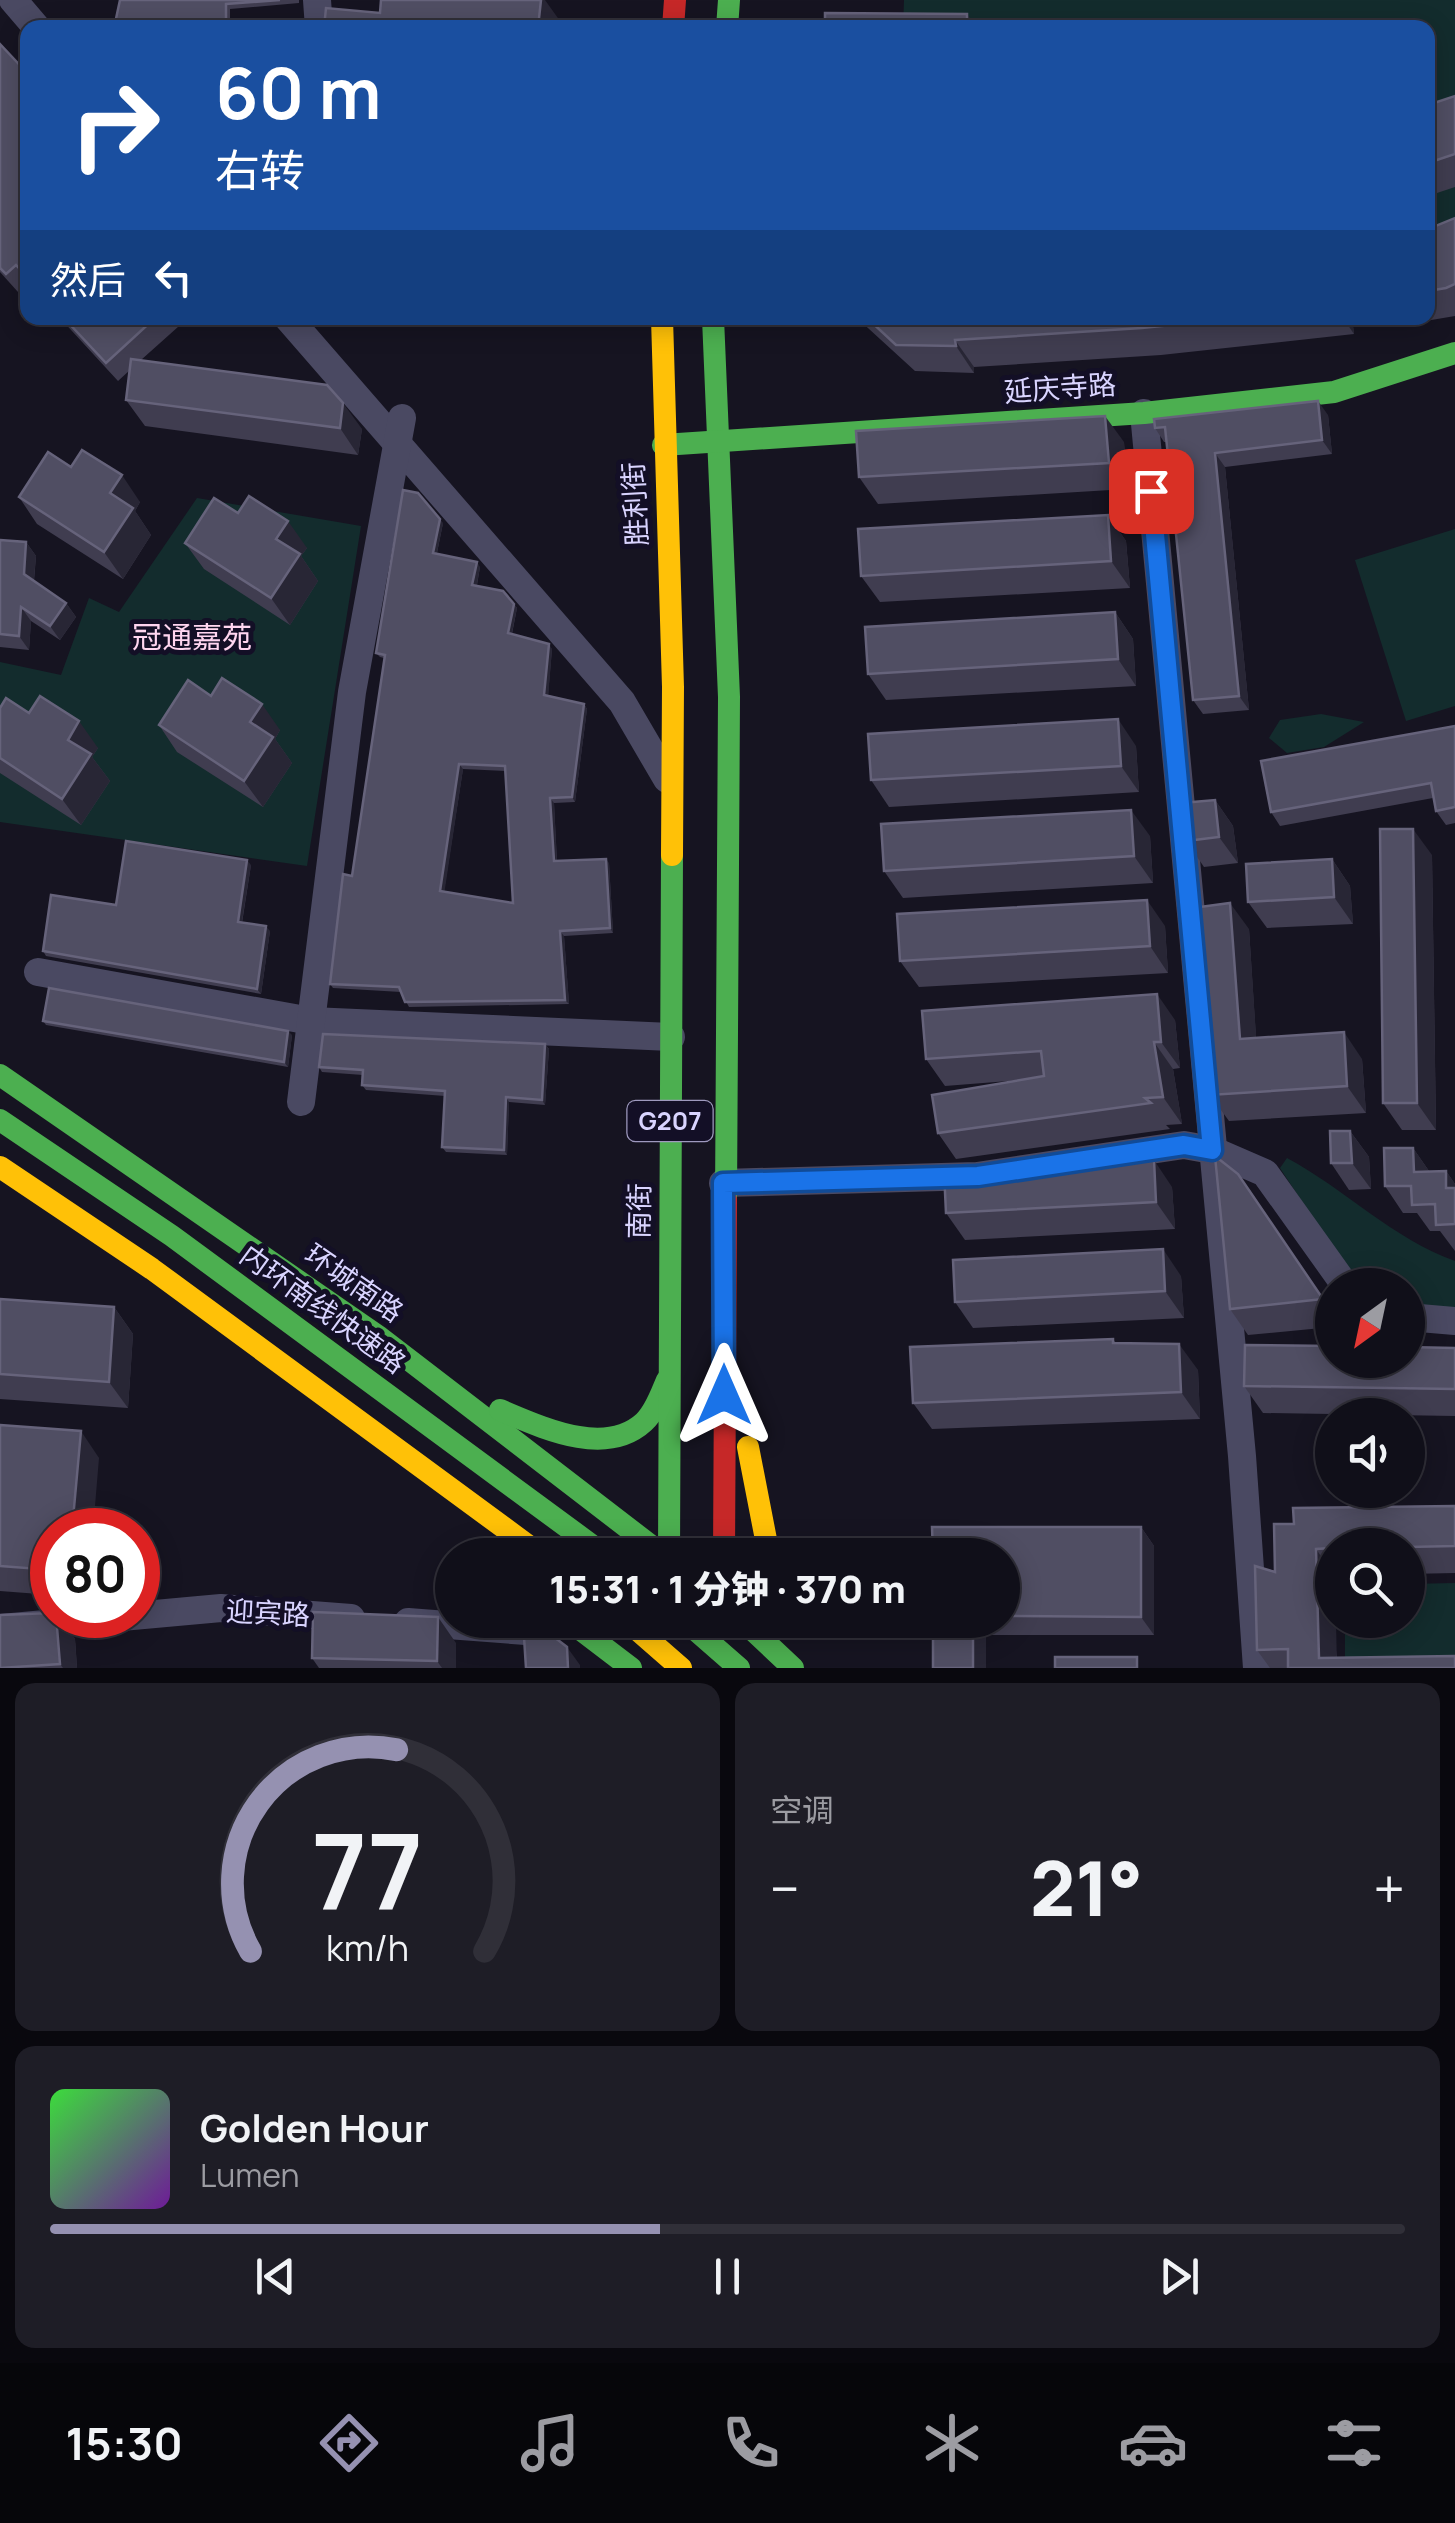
<!DOCTYPE html>
<html lang="zh">
<meta charset="utf-8">
<style>
:root{--surface:#100f19;--page:#1e1d26;--text:#f1f3f6;--muted:#9c9ca2;--line:#302f38;--accent:#9591b1}
body{margin:0;font-family:Manrope,"Noto Sans SC",sans-serif;background:var(--page);color:var(--text);height:100vh;display:flex;flex-direction:column;font-size:38px;white-space:nowrap}
*{box-sizing:border-box;margin:0}
p{font-size:32px;color:var(--muted)}
.icon{flex:none;width:55px;height:55px;fill:none;stroke:currentColor;stroke-width:2;stroke-linecap:round;stroke-linejoin:round}
.map{position:relative;height:1668px;overflow:hidden}
.panel{display:flex;flex-direction:column;gap:15px;padding:15px;background:#09080e;flex:1}
.panel>*{flex:none}
.guide{position:absolute;left:20px;top:20px;width:1415px;height:305px;border-radius:20px;box-shadow:0 5px 25px #0003,0 0 0 2px var(--line);background:#1a4fa0;color:#fff;overflow:hidden}
.needle{width:65px;rotate:213deg}
.controls{position:absolute;left:1315px;top:1268px;display:grid;gap:20px}
.controls a{display:grid;place-items:center;width:110px;height:110px;border-radius:50%;background:var(--surface);box-shadow:0 5px 25px #0003,0 0 0 2px var(--line);font-size:50px}
.speed{position:absolute;left:30px;top:1508px;display:flex;gap:20px;font-size:50px;font-weight:700;text-align:center}
.speed>*{display:grid;place-content:center;width:130px;height:130px;border-radius:50%;background:var(--surface);box-shadow:0 5px 25px #0003,0 0 0 2px var(--line);line-height:1}
.speed .limit{border:15px solid #d22;background:#fff;color:#111}
.pin{position:absolute;display:grid;place-items:center;width:85px;height:85px;color:#fff;margin:-42px;border-radius:20px;box-shadow:0 5px 15px #0006}
.me{position:absolute;width:110px;margin:-55px;rotate:0deg;stroke-linejoin:round;filter:drop-shadow(0 0 8px #0008)}
.turn{display:flex;align-items:center;gap:35px;height:210px;padding:0 30px;font-size:45px}
.turn .icon{width:130px;height:130px;stroke-width:2.5}
.turn b{display:block;font-size:70px;line-height:85px}
.then{display:flex;align-items:center;height:95px;padding:0 30px;background:#0003;gap:20px;font-size:38px}
.big{font-size:75px;font-weight:800;line-height:1.1}
.panel .tile{flex:1;display:flex;flex-direction:column;justify-content:center;gap:15px;min-width:0;padding:0 35px;border-radius:20px;background:var(--page)}
.panel .dial{align-items:center;gap:0}
.dial svg{height:260px;overflow:visible;fill:none;stroke:var(--line);stroke-width:7;stroke-linecap:round;text-anchor:middle}
.dial text{fill:var(--text);stroke:none}
.song{display:flex;align-items:center;gap:30px}
.cover{width:120px;height:120px;border-radius:15px;background:linear-gradient(135deg,hsl(120 70% 55%),hsl(280 70% 35%))}
.played{height:10px;border-radius:5px;background:linear-gradient(90deg,var(--accent) 45%,var(--line) 45%)}
.keys{display:flex;justify-content:space-around;direction:ltr}
.heat{display:flex;justify-content:space-between;align-items:center;font-size:55px;direction:ltr}
.panel .tiles{flex:1;display:grid;gap:15px;grid-template-columns:1fr 1fr}
.tile:last-child{grid-column:span 2}
.trip{position:absolute;left:435px;top:1538px;width:585px;height:100px;border-radius:50px;background:var(--surface);box-shadow:0 5px 25px #0003,0 0 0 2px var(--line);font-weight:800;line-height:100px;text-align:center}
.tab-bar{display:flex;height:160px;justify-content:space-around;align-items:center;background:#06060a;color:var(--muted)}
.tab-bar .icon{width:70px;height:70px}
.tab-bar .active{color:var(--accent)}
.tab-bar b{font-size:45px;color:var(--text)}
.map>svg:first-child{display:block}
</style>
<div class="map">
<svg width="1455" height="1668" viewBox="0 0 1455 1668">
<rect width="100%" height="100%" fill="#161421"/>
<g fill="#132c2d">
<polygon points="904,0 1455,0 1455,241 1428,251 1428,28 903,28"/>
<polygon points="197,498 361,526 307,866 0,822 0,662 61,675 89,598 119,612"/>
<polygon points="1455,529 1455,706 1406,721 1355,560"/>
<polygon points="1321,714 1364,722 1324,747 1287,753 1269,738 1280,720"/>
<path d="M1287,1158C1345,1189 1393,1239 1455,1261V1308L1408,1304V1285H1369L1348,1272L1280,1168Z"/>
<polygon points="1455,1583 1455,1668 1345,1668 1345,1620 1408,1620 1408,1584"/>
</g>
<g fill="none" stroke-linecap="round" stroke-linejoin="round">
<g stroke="#4a4962" stroke-width="28">
<polyline points="13,0 37,28"/>
<polyline points="317,0 319,28"/>
<polyline points="288,318 622,702 667,779"/>
<polyline points="1144,413 1242,1456 1257,1668"/>
<polyline points="38,972 311,1021 671,1037"/>
<polyline points="301,1102 352,692 402,418"/>
<polyline points="723,1183 977,1176 1184,1145 1212,1150 1265,1173 1345,1285"/>
<polyline points="1408,1317 1455,1321"/>
<polyline points="408,1622 526,1631 526,1620"/>
<polyline points="0,1628 221,1608 351,1618"/>
</g>
<g stroke="#4caf50" stroke-width="22">
<polyline points="727,28 729,0"/>
<polyline points="713,318 729,697 726,1200"/>
<polyline points="663,445 1144,413 1334,392 1455,353"/>
<polyline points="0,1075 378,1336 663,1555"/>
<polyline points="0,1120 172,1236 605,1555"/>
<path d="M500,1410C541,1427 605,1458 644,1422C655,1412 661,1394 667,1380"/>
<polyline points="669,1555 672,855"/>
<polyline points="568,1620 631,1668"/>
<polyline points="742,1620 793,1668"/>
</g>
<g stroke="#ffc107" stroke-width="22">
<polyline points="662,318 673,687 672,855"/>
<polyline points="0,1167 152,1269 541,1555"/>
<polyline points="748,1447 769,1555"/>
</g>
<g stroke="#c62828" stroke-width="22">
<polyline points="673,28 675,0"/>
<polyline points="724,1555 726,1200"/>
</g>
<polyline stroke="#4caf50" stroke-width="22" points="684,1620 739,1668"/>
<polyline stroke="#ffc107" stroke-width="22" points="626,1620 681,1668"/>
</g>
<g fill="#403d50" fill-rule="evenodd">
<polygon points="120,0 299,0 299,3 230,9 230,19 114,28"/>
<polygon points="0,44 28,74 28,284 18,292 0,272"/>
<polygon points="1455,96 1455,187 1428,196 1428,105"/>
<polygon points="1455,218 1455,316 1390,327 1383,318 1428,318 1428,229"/>
<polygon points="60,318 188,318 141,360 362,429 358,455 145,426 126,400 130,370 118,381"/>
<polygon points="390,318 479,318 391,319"/>
<polygon points="857,318 1352,318 1354,334 1161,355 974,367 974,373 915,371"/>
<polygon points="1328,415 1332,454 1225,467 1249,710 1203,714 1193,700 1167,442 1164,442 1155,428"/>
<polygon points="1124,442 1127,489 878,504 859,477"/>
<polygon points="71,467 140,502 135,511 151,535 123,579 37,524 19,497"/>
<polygon points="238,513 307,548 301,556 318,581 290,625 204,569 185,543"/>
<polygon points="1108,515 1126,541 1130,588 880,602 861,576"/>
<path d="M443,523L437,553L480,567L477,585L514,604L517,608L512,634L552,649L548,695L584,704L587,709L575,802L554,803L557,861L609,863L613,933L564,936L569,1004L409,1007L401,992L333,988L330,984L352,876L384,658L380,657L376,653ZM463,769L506,771L513,903L444,891Z"/>
<polygon points="0,540 26,542 36,556 34,581 66,603 76,617 60,640 31,621 29,650 0,647"/>
<polygon points="1115,612 1133,639 1136,686 886,700 868,674"/>
<polygon points="211,696 280,730 275,739 292,763 263,807 177,752 159,725"/>
<polygon points="0,708 29,713 98,748 92,757 110,781 81,825 0,773"/>
<polygon points="1455,726 1455,823 1446,825 1436,811 1433,798 1280,826 1271,812"/>
<polygon points="1136,746 1139,792 889,807 871,780"/>
<polygon points="1215,800 1233,826 1238,863 1204,867 1186,841"/>
<polygon points="1150,836 1153,883 903,898 884,871"/>
<polygon points="1432,855 1436,1130 1402,1130 1383,1103"/>
<polygon points="1332,859 1350,886 1353,924 1267,928 1248,902"/>
<polygon points="251,865 242,923 270,931 261,994 46,956 43,951 116,905"/>
<polygon points="1165,926 1168,973 919,987 900,961"/>
<polygon points="1249,929 1256,1038 1362,1059 1366,1113 1229,1121 1210,1095 1203,970 1197,963"/>
<polygon points="1175,1020 1180,1068 1173,1069 1182,1124 1166,1125 1170,1129 956,1159 938,1133 1021,1080 945,1086 926,1059"/>
<polygon points="43,1021 292,1035 288,1067 46,1025"/>
<polygon points="545,1044 549,1049 545,1105 509,1102 507,1155 446,1152 442,1147 445,1096 366,1090 362,1085 363,1075 322,1072 319,1067"/>
<polygon points="1350,1131 1369,1157 1371,1189 1349,1190 1331,1163"/>
<polygon points="1413,1148 1429,1171 1446,1171 1455,1184 1455,1251 1440,1231 1430,1231 1417,1213 1403,1213 1385,1186"/>
<polygon points="1238,1174 1332,1313 1332,1327 1248,1335 1230,1309"/>
<polygon points="1172,1187 1175,1229 965,1240 946,1213"/>
<polygon points="1181,1276 1184,1318 973,1328 955,1302"/>
<polygon points="0,1299 114,1307 133,1334 128,1408 0,1399"/>
<polygon points="1113,1339 1116,1343 1198,1370 1200,1419 932,1429 913,1403"/>
<polygon points="1455,1348 1455,1416 1263,1413 1244,1386"/>
<polygon points="0,1425 99,1458 52,1530 52,1595 0,1591"/>
<polygon points="1455,1506 1455,1573 1408,1574 1408,1545 1332,1545 1332,1620 1337,1658 1455,1668 1270,1668 1257,1650 1275,1572 1294,1524"/>
<polygon points="1141,1527 1154,1546 1154,1635 986,1635 933,1620 1002,1620 1002,1555"/>
<polygon points="52,1615 58,1615 75,1639 77,1668 0,1668"/>
<polygon points="456,1643 456,1668 319,1668 312,1658"/>
</g>
<g fill="#282635">
<polygon points="541,0 545,0 560,21 559,28 538,28"/>
<polygon points="967,14 977,28 967,28"/>
<polygon points="1343,318 1352,318 1354,334"/>
<polygon points="955,340 974,367 974,373 956,346"/>
<polygon points="1318,401 1328,415 1332,454 1322,440"/>
<polygon points="343,403 362,429 358,455 340,428"/>
<polygon points="1105,416 1124,442 1127,489 1109,463"/>
<polygon points="1215,453 1225,467 1249,710 1239,696"/>
<polygon points="122,475 140,502 135,511 151,535 123,579 104,552 110,493"/>
<polygon points="1108,515 1126,541 1130,588 1111,561"/>
<polygon points="440,519 443,523 436,557 433,553"/>
<polygon points="288,521 307,548 301,556 318,581 290,625 271,598 276,539"/>
<polygon points="26,542 36,556 33,588 24,574"/>
<polygon points="477,562 480,567 476,589 472,585"/>
<polygon points="66,603 76,617 60,640 50,626"/>
<polygon points="514,604 517,608 511,637 508,633"/>
<polygon points="21,607 31,621 29,650 19,636"/>
<polygon points="1115,612 1133,639 1136,686 1118,659"/>
<polygon points="549,644 552,649 548,699 544,695"/>
<polygon points="262,704 280,730 275,739 292,763 263,807 244,781 250,722"/>
<polygon points="584,704 587,709 575,802 572,797"/>
<polygon points="1118,719 1136,746 1139,792 1121,766"/>
<polygon points="79,721 98,748 92,757 110,781 81,825 62,799 68,740"/>
<polygon points="459,764 463,769 444,895 440,891"/>
<polygon points="550,798 554,803 557,866 554,861"/>
<polygon points="1215,800 1233,826 1238,863 1219,837"/>
<polygon points="1131,810 1150,836 1153,883 1134,856"/>
<polygon points="1413,829 1432,855 1436,1130 1417,1103"/>
<polygon points="606,859 609,863 613,933 610,928"/>
<polygon points="1332,859 1350,886 1353,924 1334,897"/>
<polygon points="247,860 251,865 241,927 238,922"/>
<polygon points="1147,900 1165,926 1168,973 1150,946"/>
<polygon points="1230,903 1249,929 1258,1065 1240,1039"/>
<polygon points="266,926 270,931 261,994 257,989"/>
<polygon points="560,931 564,936 569,1004 565,1000"/>
<polygon points="1157,994 1175,1020 1180,1068 1161,1042"/>
<polygon points="288,1031 292,1035 288,1067 284,1062"/>
<polygon points="1344,1032 1362,1059 1366,1113 1347,1086"/>
<polygon points="1154,1042 1173,1069 1182,1124 1163,1097"/>
<polygon points="545,1044 549,1049 545,1105 542,1100"/>
<polygon points="506,1097 509,1102 507,1155 504,1150"/>
<polygon points="1350,1131 1369,1157 1371,1189 1352,1163"/>
<polygon points="1413,1148 1431,1174 1414,1172"/>
<polygon points="1154,1160 1172,1187 1175,1229 1156,1202"/>
<polygon points="1446,1171 1455,1184 1455,1200 1446,1188"/>
<polygon points="1163,1249 1181,1276 1184,1318 1165,1291"/>
<polygon points="114,1307 133,1334 128,1408 109,1382"/>
<polygon points="1179,1344 1198,1370 1200,1419 1181,1392"/>
<polygon points="81,1431 99,1458 93,1530 72,1530"/>
<polygon points="1141,1527 1154,1546 1154,1635 1141,1617"/>
<polygon points="1316,1549 1332,1572 1332,1620 1336,1620 1337,1668 1319,1658"/>
<polygon points="56,1615 58,1615 75,1639 77,1668 63,1668 60,1664"/>
<polygon points="438,1617 456,1643 456,1668 442,1668 437,1661"/>
<polygon points="973,1620 976,1620 986,1635 986,1668 973,1668"/>
<polygon points="567,1647 580,1665 580,1668 568,1668"/>
</g>
<g fill="#504e63" stroke="#66637b" stroke-width="2.5" fill-rule="evenodd">
<polygon points="120,0 280,0 226,4 226,19 299,26 299,28 114,28"/>
<polygon points="381,0 541,0 538,28 324,28 326,8 380,13"/>
<polygon points="825,13 967,14 967,28 825,28"/>
<polygon points="1102,23 1227,28 1101,28"/>
<polygon points="0,44 28,74 28,278 16,265 6,274 0,268"/>
<polygon points="1455,96 1455,154 1428,163 1428,105"/>
<polygon points="1455,218 1455,284 1446,288 1428,291 1428,229"/>
<polygon points="64,318 155,318 106,363"/>
<polygon points="867,318 1241,318 1142,328 955,340 956,346 896,345"/>
<polygon points="131,359 327,385 343,403 340,428 126,400"/>
<polygon points="1318,401 1322,440 1215,453 1239,696 1193,700 1165,427 1155,428 1154,419"/>
<polygon points="1105,416 1109,463 859,477 856,431"/>
<polygon points="82,450 122,475 110,493 133,508 104,552 19,497 48,452 71,467"/>
<path d="M403,490L418,493L440,519L433,553L477,562L472,585L503,591L514,604L508,633L549,644L544,695L584,704L572,797L550,798L554,861L606,859L610,928L560,931L565,1000L405,1002L399,987L330,984L343,874L352,876L385,655L376,653ZM459,764L505,766L513,903L440,891Z"/>
<polygon points="249,496 288,521 276,539 300,554 271,598 185,543 214,498 238,513"/>
<polygon points="1108,515 1111,561 861,576 858,529"/>
<polygon points="0,540 26,542 24,574 66,603 50,626 21,607 19,636 0,634"/>
<polygon points="1115,612 1118,659 868,674 865,627"/>
<polygon points="222,678 262,704 250,722 273,737 244,781 159,725 188,680 211,696"/>
<polygon points="40,696 79,721 68,740 91,754 62,799 0,758 0,708 6,698 29,713"/>
<polygon points="1118,719 1121,766 871,780 868,734"/>
<polygon points="1455,726 1455,807 1436,811 1431,783 1271,812 1261,761"/>
<polygon points="1215,800 1219,837 1186,841 1182,803"/>
<polygon points="1131,810 1134,856 884,871 881,824"/>
<polygon points="1380,829 1413,829 1417,1103 1383,1103"/>
<polygon points="126,841 247,860 238,922 266,926 257,989 43,951 51,895 116,905"/>
<polygon points="1332,859 1334,897 1248,902 1246,864"/>
<polygon points="1147,900 1150,946 900,961 897,914"/>
<polygon points="1230,903 1240,1039 1344,1032 1347,1086 1210,1095 1202,962 1197,963 1192,908"/>
<polygon points="49,988 288,1031 284,1062 43,1021"/>
<polygon points="1157,994 1161,1042 1154,1042 1163,1097 1145,1098 1151,1103 938,1133 932,1095 1044,1076 1041,1051 926,1059 922,1011"/>
<polygon points="323,1034 545,1044 542,1100 506,1097 504,1150 442,1147 445,1091 362,1085 363,1070 319,1067"/>
<polygon points="1330,1131 1350,1131 1352,1163 1331,1163"/>
<polygon points="1384,1148 1413,1148 1414,1172 1446,1171 1446,1188 1455,1188 1455,1224 1436,1225 1435,1204 1412,1205 1411,1186 1385,1186"/>
<polygon points="1215,1156 1238,1174 1323,1299 1230,1309"/>
<polygon points="1154,1160 1156,1202 946,1213 944,1171"/>
<polygon points="1163,1249 1165,1291 955,1302 953,1260"/>
<polygon points="0,1299 114,1307 109,1382 0,1374"/>
<polygon points="1113,1339 1113,1343 1179,1344 1181,1392 913,1403 910,1347"/>
<polygon points="1245,1345 1332,1346 1332,1360 1408,1360 1408,1347 1455,1348 1455,1389 1244,1386"/>
<polygon points="0,1425 81,1431 72,1530 52,1530 52,1570 0,1566"/>
<polygon points="1455,1506 1455,1546 1408,1547 1408,1545 1332,1545 1332,1548 1316,1549 1319,1658 1455,1656 1455,1668 1288,1668 1288,1649 1257,1650 1255,1566 1275,1572 1274,1524 1294,1524 1293,1508"/>
<polygon points="932,1527 1141,1527 1141,1617 1002,1616 1002,1555 933,1555"/>
<polygon points="313,1612 438,1617 437,1661 312,1658"/>
<polygon points="52,1613 52,1615 56,1615 60,1664 0,1668 0,1615"/>
<rect x="933" y="1620" width="40" height="48"/>
<polygon points="524,1637 554,1637 567,1647 568,1668 526,1668"/>
<rect x="1055" y="1657" width="82" height="11"/>
</g>
<g fill="none" stroke-linecap="round" stroke-linejoin="round">
<defs>
<polyline id="route" points="724,1395 723,1183 978,1176 1184,1145 1212,1150 1151,491"/>
</defs>
<use href="#route" stroke="#114b97" stroke-width="25"/>
<use href="#route" stroke="#1a73e8" stroke-width="18"/>
</g>
<g text-anchor="middle" stroke-width="10" stroke-linejoin="round" paint-order="stroke">
<rect fill="#130f26" stroke="#9e99be" stroke-width="2.5" x="627.5" y="1101" width="85" height="40" rx="8"/>
<g font-size="25" font-weight="bold" fill="#d9d4ff">
<text x="670" y="1130">G207</text>
</g>
<g font-size="28" fill="#d9d4ff" stroke="#130f26">
<text transform="translate(1060 388) rotate(-4)" y="10">延庆寺路</text>
<text transform="translate(635 504) rotate(-93)" y="10">胜利街</text>
<text transform="translate(639 1211) rotate(-89)" y="10">南街</text>
<text transform="translate(354 1283) rotate(35)" y="10">环城南路</text>
<text transform="translate(323 1309) rotate(36)" y="10">内环南线快速路</text>
<text transform="translate(268 1613) rotate(3)" y="10">迎宾路</text>
</g>
<g font-size="30" fill="#ffd6f0" stroke="#130f26">
<text x="192" y="648">冠通嘉苑</text>
</g>
</g>
</svg>
<div class="controls">
<a><svg class="needle" viewBox="-14 -14 28 28"><path d="M0-13l5 13h-10z" fill="#e53935"/><path d="M0 13l5-13h-10z" fill="#9c9ca2"/></svg></a>
<a><svg class="icon" aria-label="sound" viewBox="0 0 24 24"><path d="M4 9h4l5-4v14l-5-4H4zM17 9q2 3 0 6"/></svg></a>
<a><svg class="icon" aria-label="search" viewBox="0 0 24 24"><circle cx="10" cy="10" r="6"/><path d="M15 15l6 6"/></svg></a>
</div>
<div class="speed"><div class="limit">80</div></div>
<div class="pin" style="left:1151px;top:491px;background:#d93025"><svg class="icon" aria-label="arrive" viewBox="0 0 24 24"><path d="M6 21V4h12l-3 4 3 4H6"/></svg></div>
<svg class="me" style="left:724px;top:1395px" viewBox="-20 -20 40 40"><path d="M0-17L14 15 0 8-14 15z" fill="#1a73e8" stroke="#fff" stroke-width="4"/></svg>
<div class="trip">15:31 · 1 分钟 · 370 m</div>
<div class="guide">
<div class="turn"><svg class="icon" aria-label="right" viewBox="0 0 24 24"><path d="M7 20v-9h11M14 6l5 5-5 5"/></svg><div><b>60 m</b>右转</div></div>
<div class="then">然后<svg class="icon" aria-label="left" viewBox="0 0 24 24"><path d="M17 20v-9H6M10 6l-5 5 5 5"/></svg></div>
</div>
</div>
<section class="panel">
<div class="tiles">
<div class="tile dial"><svg viewBox="0 0 100 80">
<path d="M14 69A42 42 0 1 1 86 69"/>
<path d="M14 69A42 42 0 0 1 59 7" stroke="#9591b1"/>
<text x="50" y="56" font-size="32" font-weight="700">77</text>
<text x="50" y="72" font-size="11">km/h</text>
</svg></div>
<div class="tile"><p>空调</p>
<div class="heat"><a>−</a><b class="big">21°</b><a>+</a></div>
</div>
<div class="tile">
<div class="song"><i class="cover"></i><div><b>Golden Hour</b><p>Lumen</p></div></div>
<div class="played"></div>
<div class="keys"><svg class="icon" aria-label="previous" viewBox="0 0 24 24"><path d="M18 5L8 12l10 7zM5 5v14"/></svg><svg class="icon" aria-label="pause" viewBox="0 0 24 24"><path d="M8 5v14M16 5v14"/></svg><svg class="icon" aria-label="next" viewBox="0 0 24 24"><path d="M6 5l10 7-10 7zM19 5v14"/></svg></div>
</div>
</div>
</section>
<nav class="tab-bar">
<b>15:30</b>
<svg class="icon active" aria-label="directions" viewBox="0 0 24 24"><path d="M12 3l9 9-9 9-9-9zM9 14v-3h6M13 9l2 2-2 2"/></svg>
<svg class="icon" aria-label="music" viewBox="0 0 24 24"><path d="M9 18V5l10-2v13"/><circle cx="6" cy="18" r="3"/><circle cx="16" cy="16" r="3"/></svg>
<svg class="icon" aria-label="phone" viewBox="0 0 24 24"><path d="M5 4h4l2 5-3 2q2 4 5 5l2-3 5 2v4C11 20 4 13 5 4z"/></svg>
<svg class="icon" aria-label="climate" viewBox="0 0 24 24"><path d="M12 3v18M4 7l16 10M4 17L20 7"/></svg>
<svg class="icon" aria-label="car" viewBox="0 0 24 24"><path d="M5 17H2v-5l4-1 3-4h7l3 4 3 1v5h-3M9 17h6M6 11h13"/><circle cx="7" cy="17" r="2"/><circle cx="17" cy="17" r="2"/></svg>
<svg class="icon" aria-label="filters" viewBox="0 0 24 24"><path d="M4 7h16M4 17h16"/><circle cx="9" cy="7" r="2"/><circle cx="15" cy="17" r="2"/></svg>
</nav>
